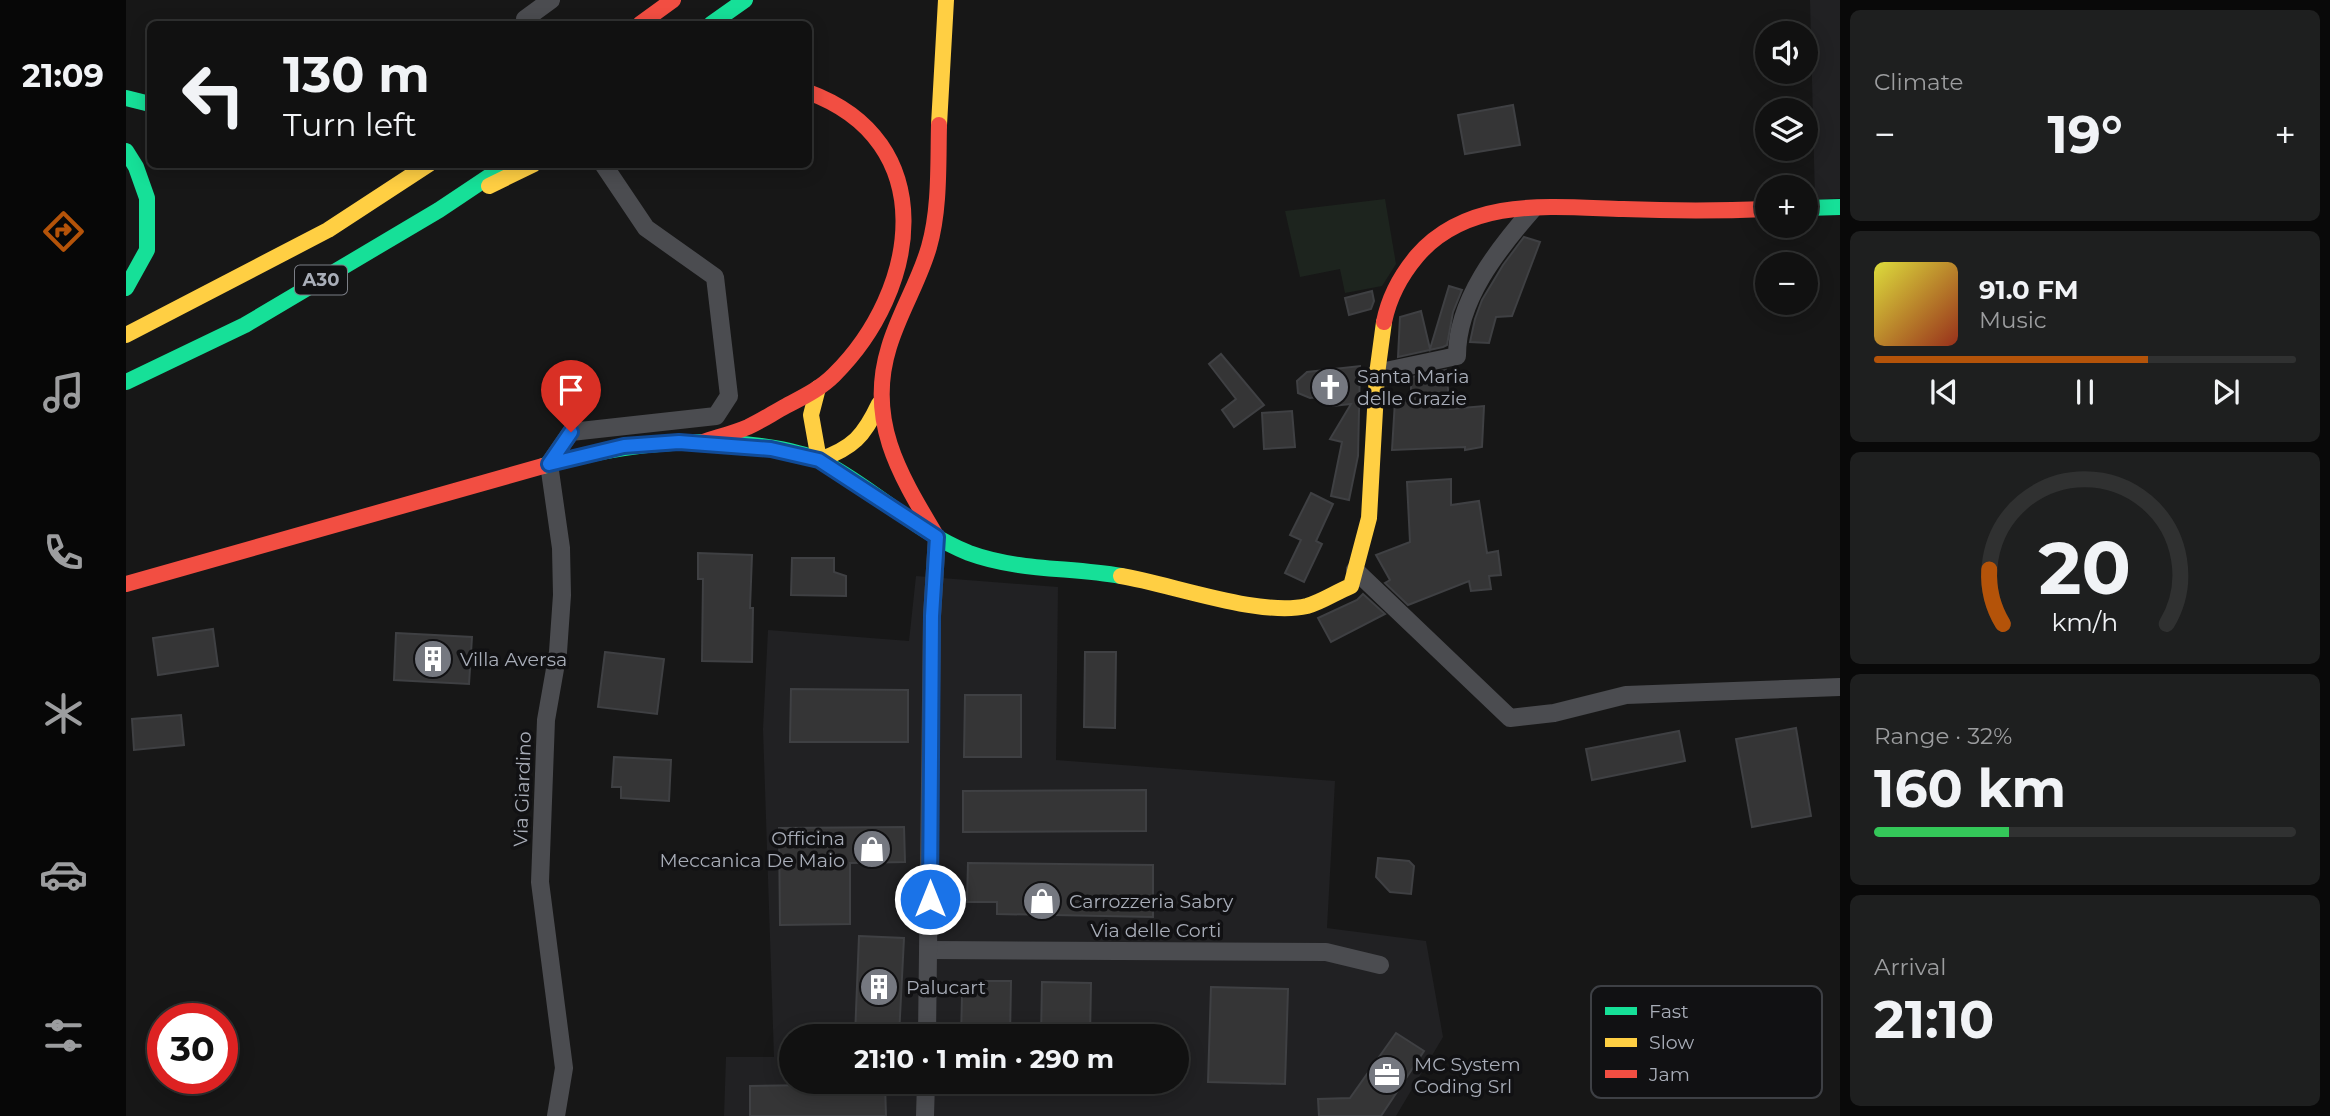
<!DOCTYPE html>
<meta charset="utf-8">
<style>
:root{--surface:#111;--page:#1e1f1f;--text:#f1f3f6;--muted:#9c9d9f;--line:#303131;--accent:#b45309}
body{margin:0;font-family:Montserrat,sans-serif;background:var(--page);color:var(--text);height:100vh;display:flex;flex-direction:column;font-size:26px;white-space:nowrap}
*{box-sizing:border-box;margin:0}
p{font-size:23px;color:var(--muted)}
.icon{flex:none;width:38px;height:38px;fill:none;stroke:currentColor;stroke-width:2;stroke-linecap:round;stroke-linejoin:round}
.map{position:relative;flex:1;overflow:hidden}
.sheet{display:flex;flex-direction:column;gap:10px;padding:10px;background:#090909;width:490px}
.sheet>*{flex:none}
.top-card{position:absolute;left:21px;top:21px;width:665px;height:147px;border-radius:10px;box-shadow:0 4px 18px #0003,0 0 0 2px var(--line);background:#111;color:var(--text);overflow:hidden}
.controls{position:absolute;left:1629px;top:21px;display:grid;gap:14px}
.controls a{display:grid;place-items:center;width:63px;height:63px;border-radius:50%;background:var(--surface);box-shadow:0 4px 18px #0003,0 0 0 2px var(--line);font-size:35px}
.speed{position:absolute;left:21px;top:1003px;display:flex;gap:14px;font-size:35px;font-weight:700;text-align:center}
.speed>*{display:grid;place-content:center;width:91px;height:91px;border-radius:50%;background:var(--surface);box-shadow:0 4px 18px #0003,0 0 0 2px var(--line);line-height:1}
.speed .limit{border:10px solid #d22;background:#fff;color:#111}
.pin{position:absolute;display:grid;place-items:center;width:60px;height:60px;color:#fff;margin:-72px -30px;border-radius:50% 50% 50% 0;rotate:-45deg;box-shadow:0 0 7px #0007}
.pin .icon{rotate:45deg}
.me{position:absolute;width:77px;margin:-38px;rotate:0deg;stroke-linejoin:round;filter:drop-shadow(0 0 5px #0008)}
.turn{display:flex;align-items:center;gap:24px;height:147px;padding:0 21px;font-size:32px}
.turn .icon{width:91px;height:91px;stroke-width:2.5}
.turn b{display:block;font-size:49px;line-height:60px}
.big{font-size:52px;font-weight:700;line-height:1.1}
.sheet .tile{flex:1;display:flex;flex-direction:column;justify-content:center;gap:10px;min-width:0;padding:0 24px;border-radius:10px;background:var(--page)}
.sheet .dial{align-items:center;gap:0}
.dial svg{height:182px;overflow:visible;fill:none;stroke:var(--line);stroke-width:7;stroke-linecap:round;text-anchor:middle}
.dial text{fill:var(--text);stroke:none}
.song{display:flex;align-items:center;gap:21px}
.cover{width:84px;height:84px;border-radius:10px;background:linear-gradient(135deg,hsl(60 70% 55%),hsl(10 70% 35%))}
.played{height:7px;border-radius:4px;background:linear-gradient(90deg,var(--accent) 65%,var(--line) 65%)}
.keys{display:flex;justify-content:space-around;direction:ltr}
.heat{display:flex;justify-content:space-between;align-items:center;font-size:38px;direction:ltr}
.charge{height:10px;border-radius:5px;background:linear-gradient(90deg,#34c759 32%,var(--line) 0)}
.trip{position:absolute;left:653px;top:1024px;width:410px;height:70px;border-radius:35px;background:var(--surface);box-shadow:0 4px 18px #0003,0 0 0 2px var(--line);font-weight:700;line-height:70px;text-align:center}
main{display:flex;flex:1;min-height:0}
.tabs{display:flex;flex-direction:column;width:126px;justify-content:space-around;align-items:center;background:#070707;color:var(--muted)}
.tabs .icon{width:49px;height:49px}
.tabs .on{color:var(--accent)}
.tabs b{font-size:32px;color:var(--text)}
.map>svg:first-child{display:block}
</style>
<main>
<nav class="tabs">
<b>21:09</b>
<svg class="icon on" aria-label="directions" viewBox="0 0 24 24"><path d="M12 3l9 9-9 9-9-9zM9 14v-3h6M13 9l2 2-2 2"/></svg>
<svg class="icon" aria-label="music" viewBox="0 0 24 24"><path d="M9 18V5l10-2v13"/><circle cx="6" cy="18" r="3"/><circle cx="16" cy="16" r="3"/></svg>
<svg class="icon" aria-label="phone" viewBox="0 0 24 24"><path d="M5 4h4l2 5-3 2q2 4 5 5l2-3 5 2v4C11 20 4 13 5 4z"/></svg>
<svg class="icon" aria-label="climate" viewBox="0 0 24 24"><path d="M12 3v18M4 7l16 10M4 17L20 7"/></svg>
<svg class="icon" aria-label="car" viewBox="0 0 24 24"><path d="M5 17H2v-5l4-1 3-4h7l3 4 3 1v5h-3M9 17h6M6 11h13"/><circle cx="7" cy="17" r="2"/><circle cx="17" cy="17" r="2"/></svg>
<svg class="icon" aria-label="filters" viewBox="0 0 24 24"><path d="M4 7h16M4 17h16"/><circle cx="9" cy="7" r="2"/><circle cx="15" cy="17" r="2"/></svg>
</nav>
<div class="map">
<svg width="1714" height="1116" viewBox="0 0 1714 1116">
<rect width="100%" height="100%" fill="#171717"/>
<g fill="#212123" fill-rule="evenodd">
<polygon points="1684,0 1714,0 1714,198 1689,200"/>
<path d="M790,576L932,587L930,760L1209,781L1201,928L1300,941L1317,1037L1270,1116H598L600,1057H648L637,729L642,630L783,641ZM665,1036H1050V1082H665Z"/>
</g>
<polygon fill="#1d241e" points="1259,199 1270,264 1256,286 1219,293 1214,269 1174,277 1159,211"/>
<g fill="#353536" stroke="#3f4043" stroke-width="2">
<polygon points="1387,105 1394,145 1339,154 1332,115"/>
<polygon points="1398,237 1414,242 1386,316 1370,317 1363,343 1344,342 1349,319 1356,300 1377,265"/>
<polygon points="1323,286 1336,290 1327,312 1321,345 1317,347 1272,357 1274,317 1295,311 1304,349"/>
<polygon points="1246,291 1248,301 1245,309 1223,315 1219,298"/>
<polygon points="1095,354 1138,405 1108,427 1096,410 1110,399 1083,364"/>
<polygon points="1234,366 1232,456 1223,500 1205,496 1216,442 1204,439 1225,404 1207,406 1205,396 1184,398 1172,393 1171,381 1181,372"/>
<polygon points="1320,370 1324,409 1358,406 1356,447 1339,450 1339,447 1266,450 1269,401 1285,399 1285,377"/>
<polygon points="1166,411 1169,447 1138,449 1136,413"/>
<polygon points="1325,479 1325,505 1353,501 1361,553 1372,551 1375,575 1363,576 1365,589 1345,591 1343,581 1282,605 1259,583 1264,580 1250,555 1284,542 1281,482"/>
<polygon points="1185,493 1207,504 1190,541 1196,544 1178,582 1159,573 1175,540 1164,535"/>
<polygon points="572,553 626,555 624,608 627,608 626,662 576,661 577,579 572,579"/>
<polygon points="666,558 708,558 708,572 720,576 720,596 665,595"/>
<polygon points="1237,594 1259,614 1205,642 1192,618 1231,600"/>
<polygon points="87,629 92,666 32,675 27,638"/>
<polygon points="270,633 346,637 343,684 268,680"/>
<polygon points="479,652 538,659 531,714 472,707"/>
<polygon points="959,652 990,652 989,728 958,727"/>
<polygon points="665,689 782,690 782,742 664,742"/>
<polygon points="839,695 895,695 895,757 838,757"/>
<polygon points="55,715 58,745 8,750 6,719"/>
<polygon points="1670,728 1685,816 1626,827 1610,739"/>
<polygon points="1553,731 1559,761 1466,780 1460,749"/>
<polygon points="488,757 545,760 543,801 495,798 495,787 486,787"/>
<polygon points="1020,790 1020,831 837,832 837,791"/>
<polygon points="778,827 779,862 724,863 724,924 654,925 653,828"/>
<polygon points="1252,858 1283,861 1288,866 1285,894 1264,892 1250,877"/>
<polygon points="842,863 1027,865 1027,917 871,914 871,902 841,902"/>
<polygon points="733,936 778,938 773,1036 729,1036"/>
<polygon points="852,981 885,981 884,1036 835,1036 836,997 842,986"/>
<polygon points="916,982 965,983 964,1036 915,1036"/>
<polygon points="1085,987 1162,989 1159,1084 1082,1082"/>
<polygon points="1270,1033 1298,1051 1255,1116 1193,1116 1192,1099 1224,1098"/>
<polygon points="759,1084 760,1116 624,1116 624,1086"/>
</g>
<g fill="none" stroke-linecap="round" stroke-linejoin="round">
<g stroke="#4b4c50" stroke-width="18">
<polyline points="399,24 399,19 425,0"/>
<path d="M1250,373L1331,356C1331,300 1372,249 1407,209"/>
<polyline points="1229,570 1384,718 1428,713 1500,695 1714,687"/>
<polyline points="803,950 1200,952 1254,965"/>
<polyline points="801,1036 806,616 811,537"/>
<polyline points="430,1116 438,1068 414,882 420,720 432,652 436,595 435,548 423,464 445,432 590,416 603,396 589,277 520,228 477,164"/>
<polyline points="799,1116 800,1082"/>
</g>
<g stroke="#16e098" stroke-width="16">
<polyline points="585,24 619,0"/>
<polyline points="0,98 24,104"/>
<polyline points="0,151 10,167 21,198 21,250 0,288"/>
<polyline points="1680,208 1714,207"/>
<polyline points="0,382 119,325 313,210 382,164"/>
<path d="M417,466C491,445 571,435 648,448C665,451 684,455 699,463C749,489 790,532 843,553C892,571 944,567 995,576"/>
</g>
<g stroke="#ffcf43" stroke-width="16">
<polyline points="813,125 820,0"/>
<polyline points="363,186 408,164"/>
<polyline points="0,335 202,230 303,164"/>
<path d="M692,388L685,415L693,460C727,448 738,436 753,404"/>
<path d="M995,576C1045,584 1133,617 1181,606C1196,602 1210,592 1225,586L1243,518L1251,374L1258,322"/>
</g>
<g stroke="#f24e42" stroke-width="16">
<polyline points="514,24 547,0"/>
<path d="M1258,322C1263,297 1275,275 1291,256C1343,196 1427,207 1497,209C1546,211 1594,211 1642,209"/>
<path d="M577,442C592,437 608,433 622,427C635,421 647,413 660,406C677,397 694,389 708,375C794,290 816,141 682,92"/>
<path d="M811,537C774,475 740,421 763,347C773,313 793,282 803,247C814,208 812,165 813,125"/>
<polyline points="0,584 417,466"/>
</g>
</g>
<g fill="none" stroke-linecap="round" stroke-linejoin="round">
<defs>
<polyline id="route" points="445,432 423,464 498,446 553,442 645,449 693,460 811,537 806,616 804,899"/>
</defs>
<use href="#route" stroke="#114b97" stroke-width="18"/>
<use href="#route" stroke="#1a73e8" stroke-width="12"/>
</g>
<defs>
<symbol id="church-disc" viewBox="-11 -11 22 22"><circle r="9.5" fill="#757880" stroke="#111113"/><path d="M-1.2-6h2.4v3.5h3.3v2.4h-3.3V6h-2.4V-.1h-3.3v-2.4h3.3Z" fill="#fff"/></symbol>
<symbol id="building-disc" viewBox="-11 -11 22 22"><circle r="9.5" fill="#757880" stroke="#111113"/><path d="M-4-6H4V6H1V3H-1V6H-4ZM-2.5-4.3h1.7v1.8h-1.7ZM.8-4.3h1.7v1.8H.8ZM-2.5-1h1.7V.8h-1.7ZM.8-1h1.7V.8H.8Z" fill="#fff"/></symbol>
<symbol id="shop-disc" viewBox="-11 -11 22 22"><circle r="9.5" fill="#757880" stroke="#111113"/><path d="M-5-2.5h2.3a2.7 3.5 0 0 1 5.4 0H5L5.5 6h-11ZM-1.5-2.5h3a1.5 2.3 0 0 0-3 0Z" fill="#fff"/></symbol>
<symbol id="office-disc" viewBox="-11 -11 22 22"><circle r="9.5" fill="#757880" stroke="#111113"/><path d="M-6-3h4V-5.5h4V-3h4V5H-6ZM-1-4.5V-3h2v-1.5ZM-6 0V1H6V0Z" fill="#fff"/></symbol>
</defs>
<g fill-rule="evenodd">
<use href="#church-disc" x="1182" y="365" width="44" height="44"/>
<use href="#building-disc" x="285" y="637" width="44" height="44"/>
<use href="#shop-disc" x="724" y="827" width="44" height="44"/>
<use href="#shop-disc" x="894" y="879" width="44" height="44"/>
<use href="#building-disc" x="731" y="965" width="44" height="44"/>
<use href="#office-disc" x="1239" y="1053" width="44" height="44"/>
</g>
<g text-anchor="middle" stroke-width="7" stroke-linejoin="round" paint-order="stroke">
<rect fill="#111113" stroke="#7b7e86" stroke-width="2" x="169" y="265.5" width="52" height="29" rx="5"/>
<g font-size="18" font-weight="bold" fill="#a8adb8">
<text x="195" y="286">A30</text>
</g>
<g font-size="19" fill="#a8adb8" stroke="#111113" text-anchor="start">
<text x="1231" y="383">Santa Maria<tspan x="1231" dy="22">delle Grazie</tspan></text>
<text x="334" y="666">Villa Aversa</text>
<text x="719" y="845" text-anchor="end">Officina<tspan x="719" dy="22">Meccanica De Maio</tspan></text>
<text x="943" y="908">Carrozzeria Sabry</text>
<text x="780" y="994">Palucart</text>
<text x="1288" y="1071">MC System<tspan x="1288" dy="22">Coding Srl</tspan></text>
</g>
<g font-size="19" fill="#a8adb8" stroke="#111113">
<text transform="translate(396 789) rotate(-88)" y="7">Via Giardino</text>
<text x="1030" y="937">Via delle Corti</text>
</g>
</g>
<rect x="1465" y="986" width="231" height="112" rx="10" fill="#111113" stroke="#3e4045" stroke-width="2"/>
<rect x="1479" y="1007" width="32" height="8" fill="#16e098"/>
<rect x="1479" y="1038" width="32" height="9" fill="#ffcf43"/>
<rect x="1479" y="1070" width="32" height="8" fill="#f24e42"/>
<g font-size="19" fill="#a8adb8">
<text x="1523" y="1018">Fast</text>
<text x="1523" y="1049">Slow</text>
<text x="1523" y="1081">Jam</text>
</g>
</svg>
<div class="controls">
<a><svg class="icon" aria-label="sound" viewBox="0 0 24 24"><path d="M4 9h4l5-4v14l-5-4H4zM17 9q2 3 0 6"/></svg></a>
<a><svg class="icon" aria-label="layers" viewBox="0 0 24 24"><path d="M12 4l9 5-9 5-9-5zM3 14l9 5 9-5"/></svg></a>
<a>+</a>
<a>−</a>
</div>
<div class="speed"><div class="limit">30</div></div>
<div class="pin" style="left:445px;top:432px;background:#d93025"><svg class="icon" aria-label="arrive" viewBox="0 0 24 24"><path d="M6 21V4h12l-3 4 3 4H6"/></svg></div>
<svg class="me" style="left:804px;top:899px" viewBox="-20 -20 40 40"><circle r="17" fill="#1a73e8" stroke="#fff" stroke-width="3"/><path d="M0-11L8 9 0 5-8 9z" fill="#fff"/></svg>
<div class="trip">21:10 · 1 min · 290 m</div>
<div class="top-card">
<div class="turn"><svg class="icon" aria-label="left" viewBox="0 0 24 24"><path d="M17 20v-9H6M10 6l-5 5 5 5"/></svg><div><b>130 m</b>Turn left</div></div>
</div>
</div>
<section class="sheet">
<div class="tile"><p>Climate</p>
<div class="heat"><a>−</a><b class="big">19°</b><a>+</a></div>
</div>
<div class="tile">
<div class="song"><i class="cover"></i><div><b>91.0 FM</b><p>Music</p></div></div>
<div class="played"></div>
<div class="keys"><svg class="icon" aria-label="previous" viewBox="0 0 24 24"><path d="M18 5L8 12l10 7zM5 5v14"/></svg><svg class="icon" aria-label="pause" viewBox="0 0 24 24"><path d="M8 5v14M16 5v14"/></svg><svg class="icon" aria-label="next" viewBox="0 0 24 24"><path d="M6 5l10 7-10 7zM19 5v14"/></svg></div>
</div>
<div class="tile dial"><svg viewBox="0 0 100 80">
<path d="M14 69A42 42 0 1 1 86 69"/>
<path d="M14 69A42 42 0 0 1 8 45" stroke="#b45309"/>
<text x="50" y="56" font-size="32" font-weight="700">20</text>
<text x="50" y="72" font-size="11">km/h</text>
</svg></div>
<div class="tile"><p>Range · 32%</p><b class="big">160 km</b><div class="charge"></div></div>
<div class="tile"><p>Arrival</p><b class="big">21:10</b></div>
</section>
</main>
